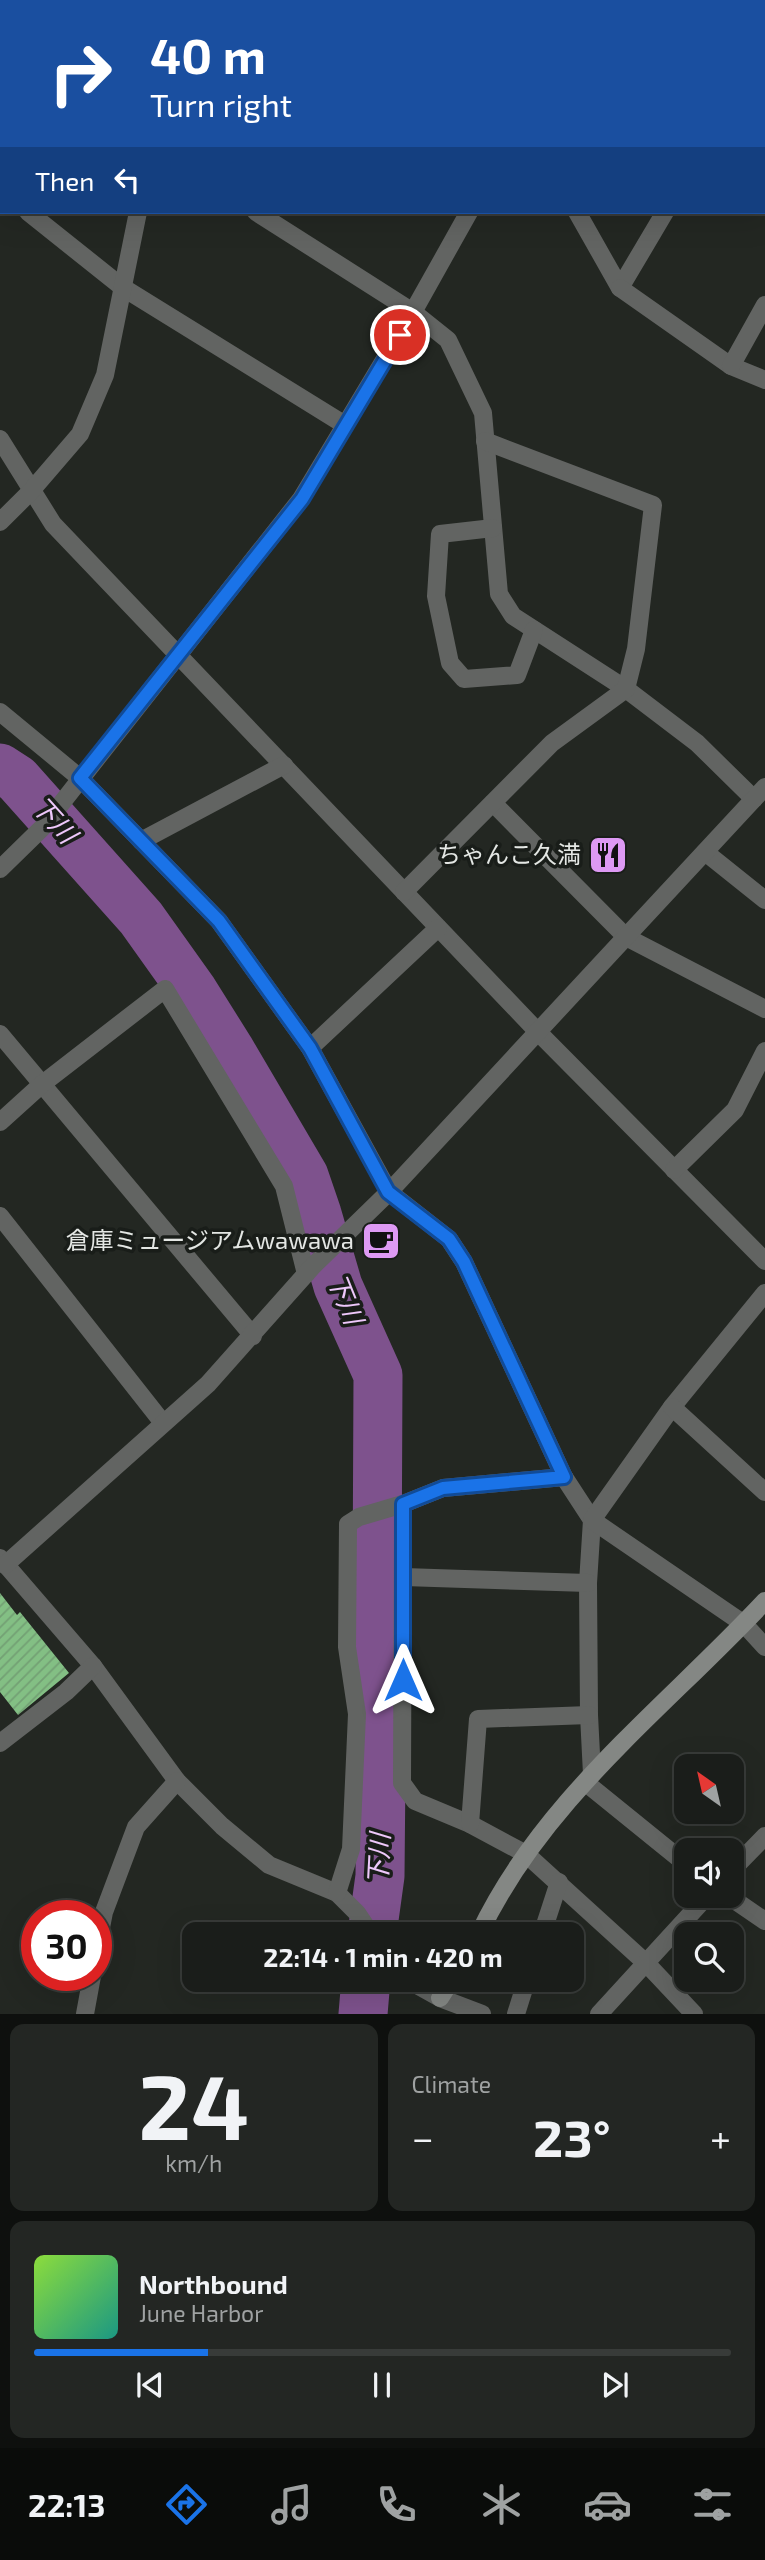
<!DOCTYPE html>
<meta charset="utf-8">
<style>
:root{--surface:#1a1d1a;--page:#232623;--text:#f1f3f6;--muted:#9fa2a2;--line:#383b39;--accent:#1a73e8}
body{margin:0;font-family:"Exo 2","Noto Sans JP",sans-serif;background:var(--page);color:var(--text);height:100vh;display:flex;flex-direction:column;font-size:26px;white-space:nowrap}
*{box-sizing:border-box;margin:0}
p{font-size:23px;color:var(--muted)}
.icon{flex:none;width:38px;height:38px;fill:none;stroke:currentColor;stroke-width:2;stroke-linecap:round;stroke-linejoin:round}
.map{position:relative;height:2014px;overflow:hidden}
.side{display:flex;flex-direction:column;gap:10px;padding:10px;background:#0e100e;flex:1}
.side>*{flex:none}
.guide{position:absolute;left:0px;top:0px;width:766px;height:214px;box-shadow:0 7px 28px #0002,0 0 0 2px var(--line);background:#1a4fa0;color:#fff;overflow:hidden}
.needle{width:46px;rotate:326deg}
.controls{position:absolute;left:674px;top:1754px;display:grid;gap:14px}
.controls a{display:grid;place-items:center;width:70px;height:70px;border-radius:14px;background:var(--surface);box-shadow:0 7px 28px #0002,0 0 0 2px var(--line);font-size:35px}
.speed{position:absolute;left:21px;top:1900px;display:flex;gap:14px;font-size:35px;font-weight:700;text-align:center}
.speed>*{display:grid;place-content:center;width:91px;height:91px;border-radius:50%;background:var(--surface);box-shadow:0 7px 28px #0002,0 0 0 2px var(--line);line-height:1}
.speed .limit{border:10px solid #d22;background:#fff;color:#111}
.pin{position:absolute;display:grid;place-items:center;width:60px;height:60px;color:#fff;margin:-30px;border:4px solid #fff;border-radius:50%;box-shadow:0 2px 7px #0007}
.me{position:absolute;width:77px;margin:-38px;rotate:0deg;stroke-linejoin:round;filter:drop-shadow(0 0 5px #0008)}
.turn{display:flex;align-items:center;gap:24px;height:147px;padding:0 35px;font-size:32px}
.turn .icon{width:91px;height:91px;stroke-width:2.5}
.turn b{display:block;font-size:49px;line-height:60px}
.then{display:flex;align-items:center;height:66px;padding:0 35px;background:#0003;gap:14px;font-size:26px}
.big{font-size:52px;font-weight:700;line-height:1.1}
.side .widget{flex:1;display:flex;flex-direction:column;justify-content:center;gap:10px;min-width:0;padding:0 24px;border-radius:14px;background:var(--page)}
.side .dial{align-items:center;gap:0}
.dial b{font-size:91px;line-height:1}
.song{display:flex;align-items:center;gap:21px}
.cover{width:84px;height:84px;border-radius:10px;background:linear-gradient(135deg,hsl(90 70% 55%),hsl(170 70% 35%))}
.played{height:7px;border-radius:4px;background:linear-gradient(90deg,var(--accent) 25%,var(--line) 25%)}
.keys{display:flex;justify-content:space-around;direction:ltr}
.heat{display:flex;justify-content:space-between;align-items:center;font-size:38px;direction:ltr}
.side .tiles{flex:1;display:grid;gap:10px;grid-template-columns:1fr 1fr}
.widget:last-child{grid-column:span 2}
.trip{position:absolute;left:182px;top:1922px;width:402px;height:70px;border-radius:14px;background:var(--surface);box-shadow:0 7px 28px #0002,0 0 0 2px var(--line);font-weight:700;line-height:70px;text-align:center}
.dock{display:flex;height:112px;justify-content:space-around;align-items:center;background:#0a0c0a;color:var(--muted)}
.dock .icon{width:49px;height:49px}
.dock .on{color:var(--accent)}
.dock b{font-size:32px;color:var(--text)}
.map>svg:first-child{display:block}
</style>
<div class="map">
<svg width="765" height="2014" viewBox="0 0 765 2014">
<defs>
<pattern id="building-hatch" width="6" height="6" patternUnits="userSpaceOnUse" patternTransform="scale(1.75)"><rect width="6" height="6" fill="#83bf84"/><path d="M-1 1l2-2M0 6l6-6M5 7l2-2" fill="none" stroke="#73a074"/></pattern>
</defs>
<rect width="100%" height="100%" fill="#232722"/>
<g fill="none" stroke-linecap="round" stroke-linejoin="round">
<g stroke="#7e528d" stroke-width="49">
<polyline points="0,768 17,779 141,918 193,991 230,1050 304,1176 317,1214 338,1286 378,1375 377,1598 381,1771 380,1876 372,1934"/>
<polyline points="363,2014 366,1979"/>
</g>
</g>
<polygon fill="url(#building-hatch)" points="0,1593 17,1615 20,1612 69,1673 18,1715 0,1692"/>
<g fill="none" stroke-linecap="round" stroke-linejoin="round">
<g stroke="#626462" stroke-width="18">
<polyline points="417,0 418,2"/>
<polyline points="95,2 96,0"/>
<polyline points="211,2 211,0"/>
<polyline points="607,2 608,0"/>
<polyline points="0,43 2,44"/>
<polyline points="765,51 765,50"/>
<polyline points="0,144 2,142"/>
<polyline points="0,190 2,191"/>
<polyline points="28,212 122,287 345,425"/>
<polyline points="256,212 413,312 448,340 483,413 499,594 513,616 626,689 697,743 754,799"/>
<polyline points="577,212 620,288 665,212"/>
<polyline points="620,288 731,366 765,380"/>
<polyline points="731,366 765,305"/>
<polyline points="0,439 53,524 538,1032 765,1261"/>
<polyline points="0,522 31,491 80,434 105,375 138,212"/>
<polyline points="493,528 440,534 436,596 450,663 464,679 517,675 534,630"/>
<polyline points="0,712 80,778 219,921 310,1048 389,1192 449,1239 464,1262 564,1477 592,1520 588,1583 589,1715 592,1774"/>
<polyline points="493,803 626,937 765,1009"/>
<polyline points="141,841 284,765"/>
<polyline points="705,852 765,900"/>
<polyline points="0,869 42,828 301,499 413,312 469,212"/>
<polyline points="404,892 552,743 626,689 636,649 653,505 485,441"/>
<polyline points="0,1034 253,1336"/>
<polyline points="310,1048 438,928"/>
<polyline points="0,1122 41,1085 165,989 284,1186 306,1274"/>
<polyline points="674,1170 735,1110 765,1051"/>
<polyline points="0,1216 163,1423"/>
<polyline points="765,1293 672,1407 592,1520 744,1624 765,1647"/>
<polyline points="672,1407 765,1492"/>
<polyline points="403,1504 402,1783 415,1801 470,1824 526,1854 647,1964 694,2014"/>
<polyline points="0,1558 93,1666 177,1781 222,1826 269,1865 337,1893 357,1913 371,1934"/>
<polyline points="5,1565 208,1384 313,1266 389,1192 765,787"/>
<polyline points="404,1577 588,1583"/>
<polyline points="0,1743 66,1692 93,1666"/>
<polyline points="586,1783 686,1864"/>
<polyline points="470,1824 478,1719 589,1715"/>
<polyline points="732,1870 765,1836"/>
<polyline points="337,1893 351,1849 357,1714 347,1647 348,1524 359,1517 403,1504 443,1488 564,1477"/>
<polyline points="727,1895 765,1921"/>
<polyline points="542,1934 559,1882"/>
<polyline points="96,1953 104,1912 136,1827 177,1781"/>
<polyline points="406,1979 440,1998 482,2014"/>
<polyline points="85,2014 92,1976"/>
<polyline points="516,2014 527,1979"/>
<polyline points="599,2014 708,1895"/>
</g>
<g stroke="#848784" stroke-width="18">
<path d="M479,1934C542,1800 666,1707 765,1601"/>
<polyline points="440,1998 452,1979"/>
</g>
</g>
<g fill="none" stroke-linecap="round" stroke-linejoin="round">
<defs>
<polyline id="route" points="400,335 302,499 80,778 219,921 310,1048 388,1192 449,1239 464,1262 564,1477 443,1488 403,1504 403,1680"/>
</defs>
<use href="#route" stroke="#114b97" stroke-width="18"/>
<use href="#route" stroke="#1a73e8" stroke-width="12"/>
</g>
<defs>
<symbol id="restaurant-square" viewBox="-11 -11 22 22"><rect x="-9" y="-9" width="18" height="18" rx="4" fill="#dd99f3" stroke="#191d19"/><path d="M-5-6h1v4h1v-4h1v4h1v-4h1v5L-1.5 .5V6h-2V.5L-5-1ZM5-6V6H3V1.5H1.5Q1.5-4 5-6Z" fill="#111"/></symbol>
<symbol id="cafe-square" viewBox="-11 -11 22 22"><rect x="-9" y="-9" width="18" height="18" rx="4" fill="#dd99f3" stroke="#191d19"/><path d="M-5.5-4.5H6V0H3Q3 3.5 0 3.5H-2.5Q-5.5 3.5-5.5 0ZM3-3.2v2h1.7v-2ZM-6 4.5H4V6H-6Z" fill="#111"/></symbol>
</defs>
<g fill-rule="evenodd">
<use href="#restaurant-square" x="586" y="833" width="44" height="44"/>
<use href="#cafe-square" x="359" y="1219" width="44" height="44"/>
</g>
<g text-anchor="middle" stroke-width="7" stroke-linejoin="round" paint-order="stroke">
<g font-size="24" fill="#e4e7e4" stroke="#191d19" text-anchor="end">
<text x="581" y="863">ちゃんこ久満</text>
<text x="354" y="1249">倉庫ミュージアムwawawa</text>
</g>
<g font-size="26" font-style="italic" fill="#eec8fb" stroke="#191d19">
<text transform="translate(54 820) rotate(48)" y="9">下川</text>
<text transform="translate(345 1299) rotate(68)" y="9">下川</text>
<text transform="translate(379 1859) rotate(-87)" y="9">下川</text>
</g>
</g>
</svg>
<div class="controls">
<a><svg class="needle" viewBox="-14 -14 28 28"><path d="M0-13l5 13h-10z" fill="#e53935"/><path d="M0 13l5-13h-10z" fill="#9fa2a2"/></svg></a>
<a><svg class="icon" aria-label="sound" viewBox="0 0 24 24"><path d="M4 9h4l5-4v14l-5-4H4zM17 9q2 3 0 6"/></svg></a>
<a><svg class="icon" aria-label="search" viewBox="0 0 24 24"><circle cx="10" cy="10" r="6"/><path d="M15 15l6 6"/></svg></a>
</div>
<div class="speed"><div class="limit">30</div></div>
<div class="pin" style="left:400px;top:335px;background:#d93025"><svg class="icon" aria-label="arrive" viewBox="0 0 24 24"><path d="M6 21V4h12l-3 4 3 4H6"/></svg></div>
<svg class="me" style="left:403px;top:1680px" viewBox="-20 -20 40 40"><path d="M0-17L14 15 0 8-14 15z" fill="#1a73e8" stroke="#fff" stroke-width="4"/></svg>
<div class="trip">22:14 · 1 min · 420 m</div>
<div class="guide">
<div class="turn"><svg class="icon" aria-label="right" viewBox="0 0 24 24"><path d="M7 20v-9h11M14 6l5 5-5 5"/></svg><div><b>40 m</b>Turn right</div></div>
<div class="then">Then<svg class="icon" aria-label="left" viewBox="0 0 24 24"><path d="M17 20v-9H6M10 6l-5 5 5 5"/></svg></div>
</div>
</div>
<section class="side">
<div class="tiles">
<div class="widget dial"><b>24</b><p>km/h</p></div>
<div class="widget"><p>Climate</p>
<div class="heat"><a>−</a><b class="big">23°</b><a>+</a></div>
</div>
<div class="widget">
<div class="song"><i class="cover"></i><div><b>Northbound</b><p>June Harbor</p></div></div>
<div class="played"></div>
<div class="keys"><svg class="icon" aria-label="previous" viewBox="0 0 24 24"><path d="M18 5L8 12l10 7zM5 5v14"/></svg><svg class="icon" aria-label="pause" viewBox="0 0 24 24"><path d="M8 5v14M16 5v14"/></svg><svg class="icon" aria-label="next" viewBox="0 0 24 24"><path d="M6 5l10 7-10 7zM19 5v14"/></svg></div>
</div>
</div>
</section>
<nav class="dock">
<b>22:13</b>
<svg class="icon on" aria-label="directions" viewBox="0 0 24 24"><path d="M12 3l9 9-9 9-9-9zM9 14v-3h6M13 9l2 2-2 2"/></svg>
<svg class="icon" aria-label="music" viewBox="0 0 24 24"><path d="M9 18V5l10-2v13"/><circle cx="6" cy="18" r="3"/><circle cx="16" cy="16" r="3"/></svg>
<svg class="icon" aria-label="phone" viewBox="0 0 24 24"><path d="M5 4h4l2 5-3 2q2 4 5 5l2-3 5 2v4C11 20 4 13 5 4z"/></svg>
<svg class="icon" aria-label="climate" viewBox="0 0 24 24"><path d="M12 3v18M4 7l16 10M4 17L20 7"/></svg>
<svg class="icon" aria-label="car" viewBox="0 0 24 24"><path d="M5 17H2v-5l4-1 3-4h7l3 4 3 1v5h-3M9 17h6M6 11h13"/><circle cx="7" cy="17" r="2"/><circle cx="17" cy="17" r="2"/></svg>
<svg class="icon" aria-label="filters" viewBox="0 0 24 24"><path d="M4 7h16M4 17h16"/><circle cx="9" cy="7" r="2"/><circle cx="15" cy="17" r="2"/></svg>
</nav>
